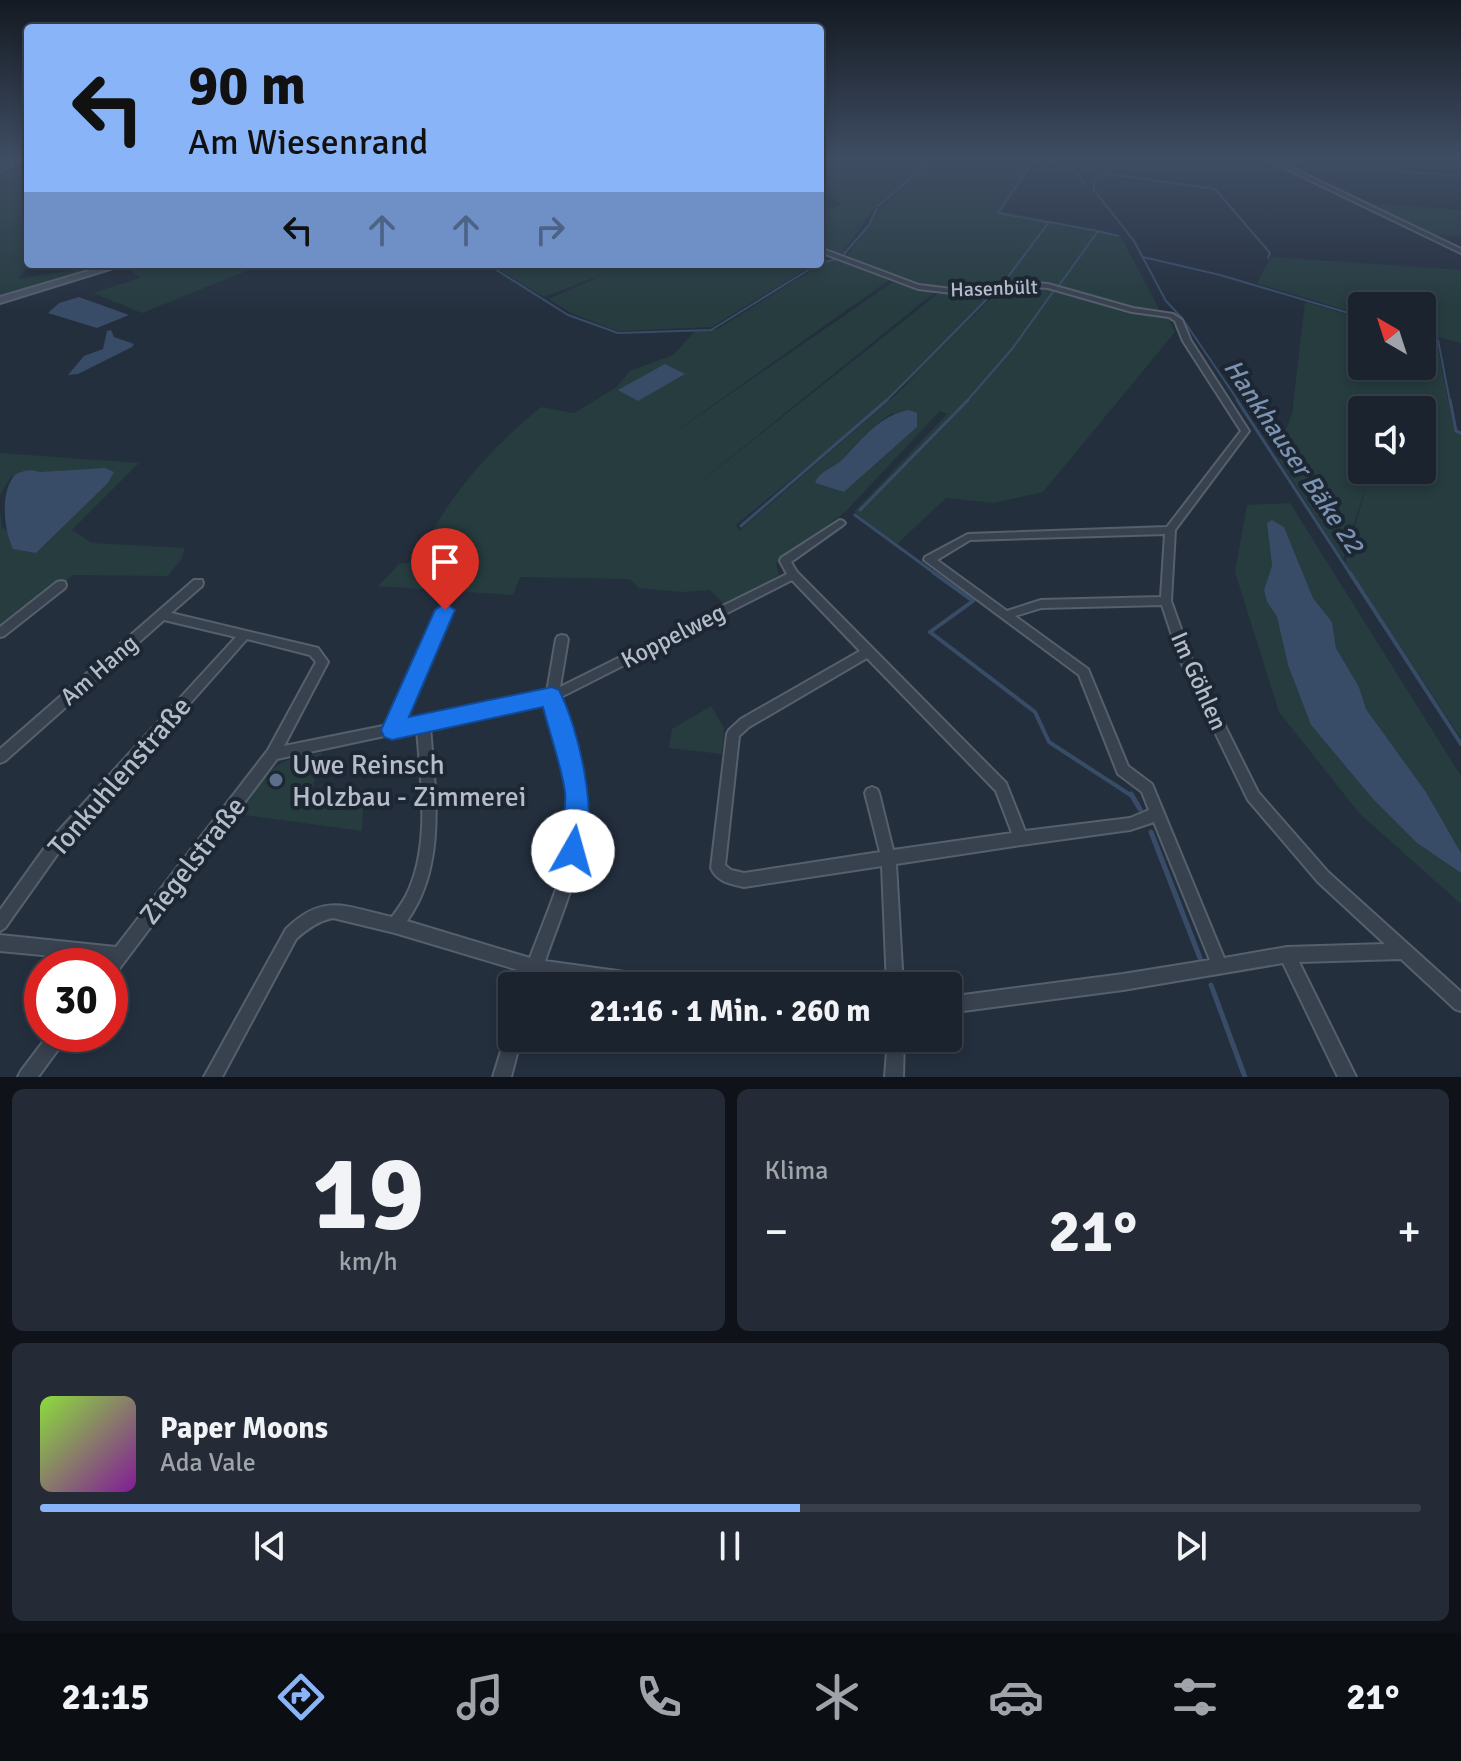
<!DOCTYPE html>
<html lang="de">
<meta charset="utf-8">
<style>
:root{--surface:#1b232e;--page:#242b36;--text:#f1f3f6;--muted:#a0a4aa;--line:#39404a;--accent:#8ab4f8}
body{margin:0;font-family:Signika,sans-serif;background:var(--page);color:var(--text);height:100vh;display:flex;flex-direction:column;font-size:30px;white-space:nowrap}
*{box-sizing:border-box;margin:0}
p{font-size:26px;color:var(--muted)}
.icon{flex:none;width:44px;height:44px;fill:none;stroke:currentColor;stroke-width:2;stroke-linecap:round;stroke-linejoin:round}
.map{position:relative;height:1077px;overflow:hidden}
.sheet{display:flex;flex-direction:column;gap:12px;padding:12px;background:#0f1319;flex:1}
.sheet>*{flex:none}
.hud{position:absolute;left:24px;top:24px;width:800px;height:244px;border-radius:8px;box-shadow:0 4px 12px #0003,0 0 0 2px var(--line);background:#8ab4f8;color:#111;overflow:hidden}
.needle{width:52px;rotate:321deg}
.controls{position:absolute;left:1348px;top:292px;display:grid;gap:16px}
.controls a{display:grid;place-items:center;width:88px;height:88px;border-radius:8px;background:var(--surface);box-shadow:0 4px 12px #0003,0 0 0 2px var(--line);font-size:40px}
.speed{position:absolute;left:24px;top:948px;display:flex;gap:16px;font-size:40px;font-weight:700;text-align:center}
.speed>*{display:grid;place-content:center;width:104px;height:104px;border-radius:50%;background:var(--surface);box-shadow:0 4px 12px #0003,0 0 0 2px var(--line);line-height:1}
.speed .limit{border:12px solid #d22;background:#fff;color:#111}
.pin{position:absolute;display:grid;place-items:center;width:68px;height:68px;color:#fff;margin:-82px -34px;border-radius:50% 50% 50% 0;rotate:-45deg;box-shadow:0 0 8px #0007}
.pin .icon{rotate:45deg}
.me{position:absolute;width:88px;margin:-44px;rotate:7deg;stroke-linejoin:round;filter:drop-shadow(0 0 6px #0008)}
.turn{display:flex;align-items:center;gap:28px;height:168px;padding:0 32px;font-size:36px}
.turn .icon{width:104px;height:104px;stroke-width:2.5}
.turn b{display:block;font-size:56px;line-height:68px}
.lanes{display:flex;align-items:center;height:76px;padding:0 32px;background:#0003;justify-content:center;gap:40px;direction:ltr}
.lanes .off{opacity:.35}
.big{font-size:60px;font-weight:700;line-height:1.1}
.sheet .tile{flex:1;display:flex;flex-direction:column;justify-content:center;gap:12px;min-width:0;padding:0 28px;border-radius:12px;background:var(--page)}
.sheet .dial{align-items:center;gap:0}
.dial b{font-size:104px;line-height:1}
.song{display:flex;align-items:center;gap:24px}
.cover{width:96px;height:96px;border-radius:12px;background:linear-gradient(135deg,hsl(90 70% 55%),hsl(290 70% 35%))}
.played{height:8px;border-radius:4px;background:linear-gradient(90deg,var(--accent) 55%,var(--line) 55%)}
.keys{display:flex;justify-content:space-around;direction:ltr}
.heat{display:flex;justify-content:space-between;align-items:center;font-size:44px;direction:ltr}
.sheet .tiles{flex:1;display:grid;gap:12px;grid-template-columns:1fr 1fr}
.tile:last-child{grid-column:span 2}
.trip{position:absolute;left:498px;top:972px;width:464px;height:80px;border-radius:8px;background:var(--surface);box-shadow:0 4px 12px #0003,0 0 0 2px var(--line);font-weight:700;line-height:80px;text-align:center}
.tabs{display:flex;height:128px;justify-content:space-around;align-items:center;background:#0b0e12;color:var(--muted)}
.tabs .icon{width:56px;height:56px}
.tabs .selected{color:var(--accent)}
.tabs b{font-size:36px;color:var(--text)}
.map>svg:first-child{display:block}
</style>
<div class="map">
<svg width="1461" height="1077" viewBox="0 0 1461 1077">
<rect width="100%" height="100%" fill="#242f3e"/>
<g fill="#263c3f" fill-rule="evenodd">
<polygon points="820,160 931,160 875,207 841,255 820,248 820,213 843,204 831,198 831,187 820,189"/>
<polygon points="933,160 1034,160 999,211 1120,235 1159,309 1151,312 1128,307 1039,283 930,287 846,257 881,207"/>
<polygon points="28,169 30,264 18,279 112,264 0,297 0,170"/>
<polygon points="1364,203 1461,210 1461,236 1428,234"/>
<polygon points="1271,257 1461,270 1461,343 1422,333 1422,306 1362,306 1362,315 1257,283"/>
<path d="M840,259L889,280L665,439L893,282L935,292L690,490L939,293L996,288C926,378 823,452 736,525L739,531L896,395L1002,287C1061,283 1112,309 1169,319L1175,332L1043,492L994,503L946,498L897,544L854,512L947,414L940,411L845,512L776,564L779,575L726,606L710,590L683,592L639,588L630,579L520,577L513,595L378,586L399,564L415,562C450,495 483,455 541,407L574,413L617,387L630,371L673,355L695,331L718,329L826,261ZM892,413L917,427L844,492L815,483C823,470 835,469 844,458C858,442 873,425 892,413Z"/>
<polygon points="130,264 264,264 142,313 93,293 140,278 125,265"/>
<polygon points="490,264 814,264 712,327 618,331 571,313 549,299 607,273 544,297"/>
<path d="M1305,302L1362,319V366H1422V336L1436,340L1453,424L1456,431L1461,433V738L1345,563L1368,479L1343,560L1276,455L1292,414ZM1362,410H1422V470H1362Z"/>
<polygon points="0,453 139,463 72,530 92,543 185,548 182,558 168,576 73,575 0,632 0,508 2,527 36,553 108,483 114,472 66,470 11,477 0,495"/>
<polygon points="1290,503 1461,776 1461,853 1426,792 1366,709 1359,687 1336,648 1332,622 1313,598 1284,527 1267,524 1272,566 1264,590 1267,602 1277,617 1288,665 1311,725 1373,799 1417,843 1461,873 1461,904 1359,813 1279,712 1235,572 1247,505"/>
<polygon points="711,706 724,728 722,754 669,748 672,729"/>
<path d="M322,753L310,797L364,788L362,831L237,814C267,775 269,758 322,753Z"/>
</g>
<g fill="#394c67">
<polygon points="79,297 129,315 97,328 48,313 59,303"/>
<polygon points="111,330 114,337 134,344 132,347 78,374 68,375 84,356 103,349 107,331"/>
<polygon points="665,364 685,374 638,401 618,390"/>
<path d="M909,410L917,413V427L844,492L815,483C821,469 833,469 843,459C864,437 879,416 909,410Z"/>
<path d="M105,468L114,472L108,483L36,553L13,549C3,528 0,489 16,474C25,470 31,469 40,472Z"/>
<polygon points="1272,520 1284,527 1313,598 1332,622 1336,648 1359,687 1366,709 1426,792 1461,853 1461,873 1417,843 1373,799 1311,725 1288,665 1277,617 1267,602 1264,590 1272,566 1267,523"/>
</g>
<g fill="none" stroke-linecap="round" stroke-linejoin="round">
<g stroke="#394c67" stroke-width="2">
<polyline points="1050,160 1075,171 1084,183"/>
<polyline points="1110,160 1109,173 1094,179 1094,190 1134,241 1166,301 1182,318 1239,402"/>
<polyline points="1034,161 998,213 1047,222"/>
<polyline points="1277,162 1461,176"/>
<polyline points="1110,174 1215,189 1270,253 1268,258"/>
<polyline points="878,206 932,160"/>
<polyline points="844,254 869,225 877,208"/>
<polyline points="1143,257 1220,275 1362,317"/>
<polyline points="820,263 837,259"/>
<polyline points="487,264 568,315 618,333 711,330 818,264"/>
<polyline points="120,267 129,264"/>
<polyline points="1004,282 1049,222 1098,231"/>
<polyline points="65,283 105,271"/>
<polyline points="1060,284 1098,231 1118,236"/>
<polyline points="1422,336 1438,340 1450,402"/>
<polyline points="885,402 998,288"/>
<polyline points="966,402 1012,349 1055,289"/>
</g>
<g stroke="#394c67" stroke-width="3">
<polyline points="1237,400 1351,575"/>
<polyline points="1450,400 1456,431 1461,433"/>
<polyline points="860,510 968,400"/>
<polyline points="855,515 937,575"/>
<polyline points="741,526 887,400"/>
</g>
<g stroke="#394c67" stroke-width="4">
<polyline points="934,573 973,601 930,632 1035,712 1049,742 1132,796"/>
<polyline points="1350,573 1461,744"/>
</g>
<g stroke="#394c67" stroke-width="5">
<polyline points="1131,794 1140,809"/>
<polyline points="1151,832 1200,958"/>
<polyline points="1211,985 1245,1077"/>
</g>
<defs>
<g id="street">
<polygon points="16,160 23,160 0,171 0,167"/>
<polygon points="1268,160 1275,160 1461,249 1461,253"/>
<path d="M820,248L919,285L952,289L1021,282L1048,284L1133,308L1173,314L1182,320L1191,341L1249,431L1175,530L1171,601L1192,660L1258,792L1328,872L1461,992V1011L1455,1009L1401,959L1299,962L1356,1077H1338L1283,963L1123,990L948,1013V997L1123,974L1210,960L1154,822L1130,830L1021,845L896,864L903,986H887L882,866L744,887C730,884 717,882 711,868L727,734L729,730L741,719L860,651L792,580L559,698C569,733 584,769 585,806C587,860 562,911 545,961L668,978L674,980L676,986H612L540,976L537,986H521L525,972L395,933L333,918C318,921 307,929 296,939L222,1077H204L286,929C324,892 346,907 392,917C397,910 402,903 406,896C431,846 421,783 417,729L277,759L116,973L110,975V966H103L105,961L0,951V935L116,947L268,750L316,662L310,655L247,639L61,849L5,928L0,931V910L51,839L236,637L164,620L5,761L0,763V749L194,580H202L203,583L202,586L171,613L314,647L318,648L328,662L284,746L388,725L441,607H449L450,610L402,722L547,692L556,639L558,636L562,635L566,636L568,639L560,687L787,574L780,561L781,558L840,520L843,521L845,523L843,525L791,562L797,572L1006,783L1025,831L1130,818L1149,810L1142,792L1118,774L1079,675L924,560L925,557L968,534L1167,527L1241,431L1183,341L1175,321L1169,317L1132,312L1048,288L1021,286L952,293L918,289L820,252ZM1165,534L1161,597L1041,600L1007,611L937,560L970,540ZM1162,605L1180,660L1248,800L1318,882L1385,944L1287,947L1224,958L1152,784L1128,766L1088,669L1015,616L1041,608ZM867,658L996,791L1012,833L893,850L879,793L877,789L872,787L867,789L865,793L880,852L744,873L731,870L725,865L739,736L749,727ZM548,702C557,735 570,769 571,804C574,857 548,909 530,958L407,921C447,865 435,791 430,727Z"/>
<polygon points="61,581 65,582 66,585 65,588 4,636 0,637 0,627 57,582"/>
<polygon points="512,1030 512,1038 521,1038 511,1077 493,1077 505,1038 507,1032"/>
<polygon points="49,1034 67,1034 65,1040 38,1077 18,1077 21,1071"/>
<polygon points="888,1038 904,1038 903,1077 885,1077"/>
</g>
<polygon id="secondary" points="112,264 126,264 0,303 0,297"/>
</defs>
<use href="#street" stroke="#565f6c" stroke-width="4"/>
<use href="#secondary" stroke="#565f6c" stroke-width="4"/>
<use href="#street" fill="#38414e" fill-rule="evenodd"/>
<use href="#secondary" fill="#465061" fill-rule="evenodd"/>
</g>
<linearGradient id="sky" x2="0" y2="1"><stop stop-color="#141a22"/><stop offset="0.51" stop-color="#3f4d63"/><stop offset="1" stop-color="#3f4d63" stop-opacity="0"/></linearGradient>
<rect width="1461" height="311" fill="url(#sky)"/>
<path fill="#1a73e8" stroke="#114b97" stroke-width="2" d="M445,603L455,610L409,717L552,687L559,690C579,729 600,819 582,860L573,864L564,860C555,841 568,814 565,792C561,764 550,735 543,707L392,740L384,737L381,730L435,610Z"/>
<circle fill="#5c6f8a" stroke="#1d2633" stroke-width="3" cx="276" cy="780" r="8"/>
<g text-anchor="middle" stroke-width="8" stroke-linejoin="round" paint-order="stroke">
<g font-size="20" fill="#b4bcc9" stroke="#1d2633">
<text transform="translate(994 288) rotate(-2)" y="7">Hasenbült</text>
</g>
<g font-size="24" fill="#b4bcc9" stroke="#1d2633">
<text transform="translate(673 636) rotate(-27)" y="8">Koppelweg</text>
<text transform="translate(99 670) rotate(-41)" y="8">Am Hang</text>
<text transform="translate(1199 681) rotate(66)" y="8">Im Göhlen</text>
</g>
<g font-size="26" font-style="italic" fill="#7c92b1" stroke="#1d2633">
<text transform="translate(1294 456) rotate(56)" y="9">Hankhauser Bäke 22</text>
</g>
<g font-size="28" fill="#b4bcc9" stroke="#1d2633" text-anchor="start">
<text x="292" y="774">Uwe Reinsch<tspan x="292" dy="32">Holzbau - Zimmerei</tspan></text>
</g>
<g font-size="28" fill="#b4bcc9" stroke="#1d2633">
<text transform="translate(119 776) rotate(-49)" y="10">Tonkuhlenstraße</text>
<text transform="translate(192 860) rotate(-52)" y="10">Ziegelstraße</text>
</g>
</g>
</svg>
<div class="controls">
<a><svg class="needle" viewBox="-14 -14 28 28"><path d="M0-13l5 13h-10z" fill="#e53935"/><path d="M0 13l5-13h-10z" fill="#a0a4aa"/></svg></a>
<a><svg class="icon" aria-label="sound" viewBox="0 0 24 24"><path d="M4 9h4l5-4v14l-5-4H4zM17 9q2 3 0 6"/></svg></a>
</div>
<div class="speed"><div class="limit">30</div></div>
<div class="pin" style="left:445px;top:610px;background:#d93025"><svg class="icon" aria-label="arrive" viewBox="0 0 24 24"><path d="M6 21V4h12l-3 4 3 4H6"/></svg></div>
<svg class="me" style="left:573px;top:851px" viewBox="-20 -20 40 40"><circle r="19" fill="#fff"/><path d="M0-13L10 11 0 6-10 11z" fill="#1a73e8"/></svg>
<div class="trip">21:16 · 1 Min. · 260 m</div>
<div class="hud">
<div class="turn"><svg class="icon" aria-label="left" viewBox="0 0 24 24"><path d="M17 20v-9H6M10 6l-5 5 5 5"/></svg><div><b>90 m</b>Am Wiesenrand</div></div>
<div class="lanes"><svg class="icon" aria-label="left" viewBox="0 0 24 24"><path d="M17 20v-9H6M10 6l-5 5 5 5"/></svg><svg class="icon off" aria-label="ahead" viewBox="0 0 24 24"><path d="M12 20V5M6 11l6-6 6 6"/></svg><svg class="icon off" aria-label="ahead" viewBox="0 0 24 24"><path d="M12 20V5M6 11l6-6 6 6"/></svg><svg class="icon off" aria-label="right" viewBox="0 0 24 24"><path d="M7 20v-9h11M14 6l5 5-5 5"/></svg></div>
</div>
</div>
<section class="sheet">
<div class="tiles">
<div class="tile dial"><b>19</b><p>km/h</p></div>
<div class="tile"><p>Klima</p>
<div class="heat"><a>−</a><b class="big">21°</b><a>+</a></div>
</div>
<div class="tile">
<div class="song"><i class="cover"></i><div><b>Paper Moons</b><p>Ada Vale</p></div></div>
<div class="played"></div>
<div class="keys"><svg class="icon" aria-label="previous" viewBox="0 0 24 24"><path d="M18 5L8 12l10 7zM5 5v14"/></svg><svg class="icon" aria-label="pause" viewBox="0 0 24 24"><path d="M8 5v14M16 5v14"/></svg><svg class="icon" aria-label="next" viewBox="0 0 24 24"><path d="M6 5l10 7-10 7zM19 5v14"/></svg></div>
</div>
</div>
</section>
<nav class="tabs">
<b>21:15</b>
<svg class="icon selected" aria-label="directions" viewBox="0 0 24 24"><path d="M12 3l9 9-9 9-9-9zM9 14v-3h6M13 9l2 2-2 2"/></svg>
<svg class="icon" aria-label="music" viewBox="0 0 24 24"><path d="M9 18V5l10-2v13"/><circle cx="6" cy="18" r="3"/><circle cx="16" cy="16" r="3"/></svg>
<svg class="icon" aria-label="phone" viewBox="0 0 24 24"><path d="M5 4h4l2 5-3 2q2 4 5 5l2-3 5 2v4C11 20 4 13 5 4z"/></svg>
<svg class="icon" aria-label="climate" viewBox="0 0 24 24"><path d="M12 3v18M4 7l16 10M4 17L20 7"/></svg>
<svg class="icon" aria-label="car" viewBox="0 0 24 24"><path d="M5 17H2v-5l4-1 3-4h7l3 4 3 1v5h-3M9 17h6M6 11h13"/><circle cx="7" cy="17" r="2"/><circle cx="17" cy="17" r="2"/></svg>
<svg class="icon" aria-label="filters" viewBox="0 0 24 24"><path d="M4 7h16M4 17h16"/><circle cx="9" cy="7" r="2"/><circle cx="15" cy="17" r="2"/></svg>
<b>21°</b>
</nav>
